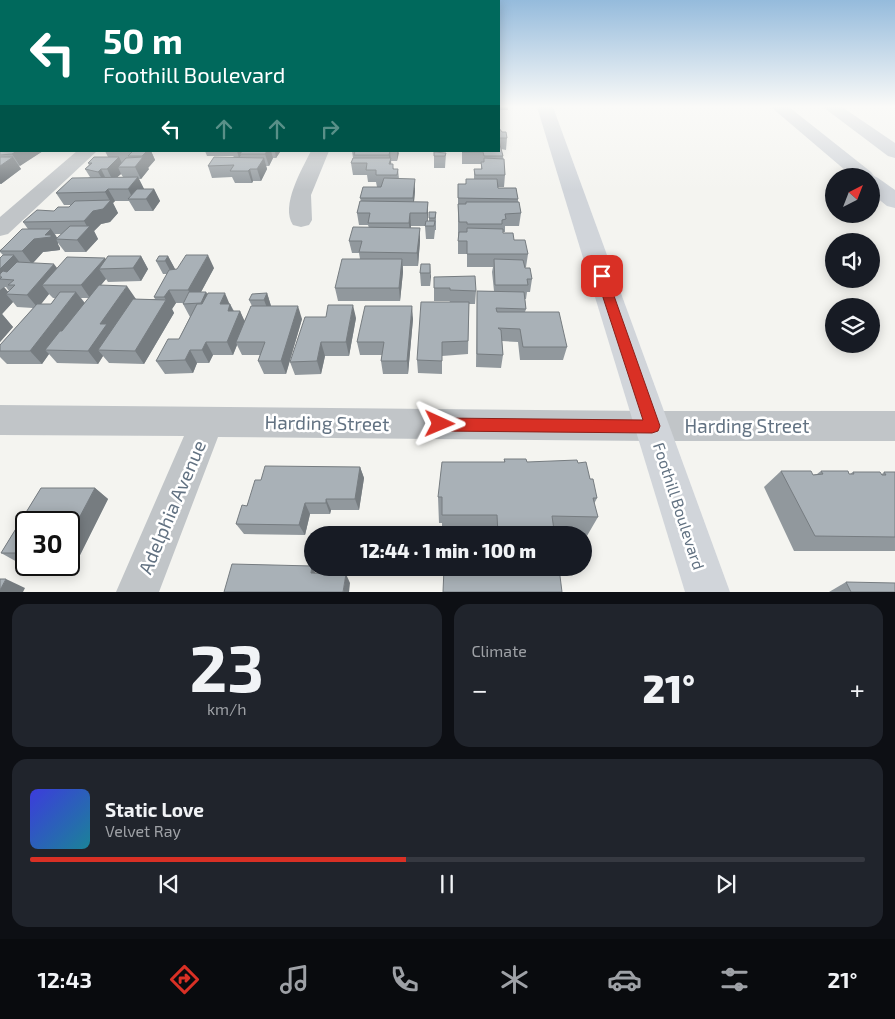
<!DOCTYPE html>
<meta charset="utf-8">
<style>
:root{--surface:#171b24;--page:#20242c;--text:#f1f3f6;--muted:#9ea1a6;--line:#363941;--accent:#d93025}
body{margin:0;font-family:"Exo 2",sans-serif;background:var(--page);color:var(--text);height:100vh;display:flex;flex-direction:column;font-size:19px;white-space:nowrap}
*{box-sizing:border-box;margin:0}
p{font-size:16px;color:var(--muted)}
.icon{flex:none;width:28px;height:28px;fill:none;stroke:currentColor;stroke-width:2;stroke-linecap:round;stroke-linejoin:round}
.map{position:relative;height:592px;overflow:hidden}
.sheet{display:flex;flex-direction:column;gap:12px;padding:12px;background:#0d0f14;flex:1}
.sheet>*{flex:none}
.top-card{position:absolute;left:0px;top:0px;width:500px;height:152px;box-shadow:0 2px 12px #0003;background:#00695c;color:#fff;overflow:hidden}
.needle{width:32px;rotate:42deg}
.tools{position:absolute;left:825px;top:168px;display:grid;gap:10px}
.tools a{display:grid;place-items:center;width:55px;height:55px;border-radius:50%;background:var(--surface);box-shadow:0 2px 12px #0003;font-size:25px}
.speed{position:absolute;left:15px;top:511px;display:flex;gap:10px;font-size:25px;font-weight:700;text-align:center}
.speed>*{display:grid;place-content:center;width:65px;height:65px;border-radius:50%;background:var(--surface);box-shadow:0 2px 12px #0003;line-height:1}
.speed .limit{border:2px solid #111;border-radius:8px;background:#fff;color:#111}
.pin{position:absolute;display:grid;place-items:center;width:42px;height:42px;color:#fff;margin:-21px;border-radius:10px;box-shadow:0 2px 8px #0006}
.me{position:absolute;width:55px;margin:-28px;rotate:91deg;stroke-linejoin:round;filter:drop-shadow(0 0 4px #0008)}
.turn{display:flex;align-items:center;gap:18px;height:105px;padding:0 20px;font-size:22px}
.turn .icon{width:65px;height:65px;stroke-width:2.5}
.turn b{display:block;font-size:35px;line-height:42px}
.lanes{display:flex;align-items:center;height:48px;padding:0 20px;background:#0003;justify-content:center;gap:25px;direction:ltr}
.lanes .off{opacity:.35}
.big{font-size:38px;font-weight:800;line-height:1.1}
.sheet .card{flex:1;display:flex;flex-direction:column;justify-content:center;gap:8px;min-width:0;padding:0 18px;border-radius:15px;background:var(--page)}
.sheet .dial{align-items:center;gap:0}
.dial b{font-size:65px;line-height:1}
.song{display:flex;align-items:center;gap:15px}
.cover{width:60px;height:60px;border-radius:8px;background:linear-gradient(135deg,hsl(240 70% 55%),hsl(190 70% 35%))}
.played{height:5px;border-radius:2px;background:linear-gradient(90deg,var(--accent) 45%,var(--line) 45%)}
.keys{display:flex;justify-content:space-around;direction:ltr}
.heat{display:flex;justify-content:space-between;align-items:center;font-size:28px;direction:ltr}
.sheet .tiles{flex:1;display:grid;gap:12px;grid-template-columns:1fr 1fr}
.card:last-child{grid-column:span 2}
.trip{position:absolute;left:304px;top:526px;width:288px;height:50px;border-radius:25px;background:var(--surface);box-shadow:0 2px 12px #0003;font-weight:800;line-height:50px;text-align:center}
.menu{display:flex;height:80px;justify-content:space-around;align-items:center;background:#090b0e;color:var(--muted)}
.menu .icon{width:35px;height:35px}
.menu .current{color:var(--accent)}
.menu b{font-size:22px;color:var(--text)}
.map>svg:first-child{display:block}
</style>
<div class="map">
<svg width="895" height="592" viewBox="0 0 895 592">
<rect width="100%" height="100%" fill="#f4f4f0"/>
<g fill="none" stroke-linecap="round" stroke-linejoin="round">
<g fill="#c1c5c8" fill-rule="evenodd">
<polygon points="77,151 97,151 8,234 0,236 0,217"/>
<path d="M311,151H329L311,195L312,220L309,225L301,227L293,225C280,206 302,169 311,151Z"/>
<polygon points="0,405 652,411 895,411 895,441 652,441 218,437 159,592 116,592 184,436 0,435"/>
</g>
<polygon fill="#d1d5da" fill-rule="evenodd" points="537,107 553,107 730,592 685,592"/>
<g fill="#d1d5da" fill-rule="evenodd">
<polygon points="771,107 789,107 871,172 874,176 878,178 895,190 895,208 887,206 871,193 871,176 852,176"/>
<polygon points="823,107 842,107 895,143 895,158 888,156"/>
</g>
</g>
<g fill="#91989d" fill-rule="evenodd">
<rect x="499" y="107" width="9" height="3"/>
<polygon points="499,128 507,138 506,150 501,149 503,156 505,175 504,187 498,187 498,188 518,199 518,202 521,213 519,226 505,226 505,232 503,232 503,233 514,240 528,254 526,267 525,267 532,279 530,292 527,292 526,299 525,299 526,309 525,312 567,347 563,360 520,360 518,342 502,341 503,355 501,368 476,367 477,291 494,291 492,272 493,267 467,267 467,254 458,254 458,184 465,184 474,179 474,169 481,169 481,164 462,164 462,151 499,151"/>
<polygon points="0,140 43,151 19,166 21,169 1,184 0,184"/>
<path d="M105,151H151L155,160L148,168L149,169L141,179H139L144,189H154L160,201L153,211H135L129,201H115L113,203L118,213L110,222L101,224L94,231L98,239L86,252H65L58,243L57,244L60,248V250L43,252L33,263L57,268L106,259L141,256L148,269L141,281L108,282L106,279L101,285L135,299H155L154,297L167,274H163L156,261L168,256L175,269L214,268L201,292H206L207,294L230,304L234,311H240L244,321L252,306L249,300L267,293L271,306L302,319L286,374H264L258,361L260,355H242L237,345L233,355H213L209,363H197L193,373L165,374L156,361L179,339L190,317L183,304V303H176L172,309L174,313L144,364L109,363L103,356L98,364L57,363L49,354L42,364H7L0,357V345L33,308L17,307L13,302L2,314L13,327L0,342V258L3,255L0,252V250L28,229L23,222L54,211L69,207L71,205H64L56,193L90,177L85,169L89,165L88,163L108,157ZM121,174L123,177H117ZM55,234H61L57,238ZM4,287H6L9,291L8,292ZM49,294L53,298H55L51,304H41ZM81,298H89L85,303Z"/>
<polygon points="205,151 279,151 280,152 276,158 273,158 269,166 266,166 267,169 261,181 253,181 252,183 235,183 232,177 212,178 208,166 234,157 233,156 207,156"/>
<polygon points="352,151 398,151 397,161 391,161 391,164 394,169 398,169 399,179 415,191 414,202 428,202 428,221 429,221 429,212 436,212 436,230 435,230 434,239 426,239 425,226 411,226 411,228 420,241 418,266 403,266 403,272 400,301 338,301 335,288 360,259 359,253 352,253 349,241 369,228 368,225 359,225 357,213 361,201 360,198 377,187 376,182 368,182 367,175 353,175 351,163 353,158"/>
<polygon points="446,153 445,168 434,168 434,156"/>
<polygon points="430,264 430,286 421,286 420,273"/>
<polygon points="434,277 476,291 475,304 469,304 468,354 442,356 442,374 418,373 417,360 450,301 434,301"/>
<polygon points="356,318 349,356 325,356 321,374 295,375 290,362"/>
<polygon points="413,319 408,374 383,374 381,361 382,355 360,355 357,342"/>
<polygon points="504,459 527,462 578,463 590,479 597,498 594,504 598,517 584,541 582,541 582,535 442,535 442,523 439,523 438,497 504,462"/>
<polygon points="360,467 364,478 359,510 331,510 330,514 310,514 305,535 244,534 236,524 261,480"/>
<polygon points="781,471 813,475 817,474 821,471 850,474 853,472 882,474 884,472 895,472 895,551 794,551 764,487"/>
<polygon points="41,488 95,488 108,499 76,563 69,563 69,522 26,522 26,563 19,563 1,553"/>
<polygon points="846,582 895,592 829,592"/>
</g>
<g fill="#767c80">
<polygon points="17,151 43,151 20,166 12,154"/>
<polygon points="147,151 151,151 155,160 148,168 149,169 141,179 135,167 143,157 142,156"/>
<polygon points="237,151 243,151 240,154 241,155 239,158"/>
<polygon points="267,151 271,151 273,158 269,166 265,154"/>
<polygon points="275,151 279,151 280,152 276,158"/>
<polygon points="390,151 392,170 390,176 389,155"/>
<polygon points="397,151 398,151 399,153 397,161"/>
<polygon points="13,157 21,169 1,184 0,183 0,166"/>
<polygon points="119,157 124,167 118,167 121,174 113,181 107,169"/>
<polygon points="264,158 267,169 261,181 257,169"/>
<polygon points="101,169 107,181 105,184 98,172"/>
<polygon points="250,169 253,181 252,183 248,171"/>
<polygon points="138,177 144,189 133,199 128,189"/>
<polygon points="415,179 415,191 413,211 413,198"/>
<polygon points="108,189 115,201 113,203 118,213 110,222 101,224 94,231 98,239 86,252 77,240 88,228 84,221 93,211 110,201 105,192"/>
<polygon points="154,189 160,201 153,211 146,199"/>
<polygon points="428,202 428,214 427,226 427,213"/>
<polygon points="410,213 411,226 410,236 409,223"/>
<polygon points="420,228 420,241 418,266 417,253"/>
<polygon points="51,229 58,239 56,239 58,243 58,244 60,248 60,250 43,252 32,264 22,251 34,239 45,235"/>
<polygon points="14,255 24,268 0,277 0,269"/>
<polygon points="208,255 214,268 195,303 188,290"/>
<polygon points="141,256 148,269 141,281 133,268"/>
<polygon points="168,256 175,269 172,274 165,261"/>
<polygon points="105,258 112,268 99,269 106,279 90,298 81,285"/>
<polygon points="402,259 403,272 400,301 399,288"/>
<polygon points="54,264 64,277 42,285 49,294 38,308 27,295"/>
<polygon points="430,264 431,277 430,286"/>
<polygon points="127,286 136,299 98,350 103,356 98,364 88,351 100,324"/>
<polygon points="4,287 10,294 6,294 13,302 2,314 13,327 0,342 0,290"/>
<polygon points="169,290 176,303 172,309 174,313 144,364 135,351 166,300 164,297"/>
<polygon points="76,292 86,305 45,350 49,354 42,364 30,351"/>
<polygon points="206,292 213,305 208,316 201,303"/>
<polygon points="225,293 230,305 230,304 236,317 220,304"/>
<polygon points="267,293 271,306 269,313 264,300"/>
<polygon points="353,305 356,318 349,356 346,342"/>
<polygon points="298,306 302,319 286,374 281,361"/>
<polygon points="412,306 413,319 408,374 407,361"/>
<polygon points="240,311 246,324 236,342 237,345 233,355 227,342"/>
<polygon points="206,342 213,355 209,363 202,350"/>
<polygon points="321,342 325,356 321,374 317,361"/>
<polygon points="190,350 197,363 193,373 185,360"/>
<polygon points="360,467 364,478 359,510 355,499"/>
<polygon points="95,488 108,499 76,563 69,559 69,537"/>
<polygon points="326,499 331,510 330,514 326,503"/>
<polygon points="305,503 310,514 305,535 299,525"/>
<polygon points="312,566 312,568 317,575 311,573"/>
<polygon points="346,574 350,583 349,592 343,592"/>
<polygon points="6,579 25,588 23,592 0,592 0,590"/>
</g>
<g fill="#a9b1b7" stroke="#767c80">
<polygon points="499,128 502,132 506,132 507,138 499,138"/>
<polygon points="0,140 1,140 1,151 17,151 12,154 0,155"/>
<polygon points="499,141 503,156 484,156 483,152 462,152 499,151"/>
<polygon points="133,151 147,151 142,156 128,156"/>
<polygon points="242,151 267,151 265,154 240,154"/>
<polygon points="355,151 390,151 389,155 354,155"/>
<polygon points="434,152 446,153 445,156 434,156"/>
<polygon points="0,157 13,157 0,166"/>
<polygon points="94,157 119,157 107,169 101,169 98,172 85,169 92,163 88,163"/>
<polygon points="143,157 135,167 118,167 126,158"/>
<polygon points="214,157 264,158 257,169 250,169 248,171 230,171 234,165 208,166"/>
<polygon points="353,158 391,158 389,164 393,164 393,169 398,169 397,175 376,175 376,170 366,170 367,163 351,163"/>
<polygon points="484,158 504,159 505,175 475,175 474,169 482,169 481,162 484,162"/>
<polygon points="138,177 128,189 108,189 105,192 56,193 72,178"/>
<polygon points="384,178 415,179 413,198 360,198 363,187 381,187"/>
<polygon points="466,179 497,179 498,188 516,188 518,199 458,198 458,184 466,184"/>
<polygon points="137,189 154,189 146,199 128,199"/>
<polygon points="111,200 103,209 93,211 84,221 23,222 37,210 54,211 58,207 69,207 75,201"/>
<polygon points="360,201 428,202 427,213 410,213 409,223 368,223 370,213 357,213"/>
<polygon points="466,202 519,202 521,213 505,214 506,219 502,220 502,224 467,224 467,222 459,222 458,204 466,204"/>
<polygon points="429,212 436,212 435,218 429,218"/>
<polygon points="426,221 435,221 434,226 425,226"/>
<polygon points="70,226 90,226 77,240 56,239"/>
<polygon points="353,227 420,228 417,253 359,252 362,241 349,241"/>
<polygon points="467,228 503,229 503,233 513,233 514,240 525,240 528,254 467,254 467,241 458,241 459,232 467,232"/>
<polygon points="22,229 51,229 45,235 51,235 51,237 34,239 22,251 0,251"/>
<polygon points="3,255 14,255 0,269 0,258"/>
<polygon points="186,255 208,255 188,290 169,290 164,297 154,297 169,270 177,269"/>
<polygon points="108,256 141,256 133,268 99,269"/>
<polygon points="159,256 168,256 165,261 156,261"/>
<polygon points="67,257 105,258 81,285 42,285"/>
<polygon points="342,259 402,259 399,288 335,288"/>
<polygon points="494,259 523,260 525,268 530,268 532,279 527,279 528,285 495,285"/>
<polygon points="17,262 54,264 27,295 6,294 15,285 8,285 14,280 0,279 2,277 0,277 0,274 3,271 7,272"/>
<polygon points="421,264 430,264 430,273 420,273"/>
<polygon points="475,276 476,291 450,290 450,288 434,288 434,277"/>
<polygon points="99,285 127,286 100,324 107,324 88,351 45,350 60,331 62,331"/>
<polygon points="477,291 524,292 526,309 496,308 497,312 559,312 567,347 523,347 520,329 498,328 501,330 503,355 477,354"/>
<polygon points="60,292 76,292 30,351 0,351 0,345 37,304 51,304"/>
<polygon points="189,292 206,292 201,303 183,304"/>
<polygon points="208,293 225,293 220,304 230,304 228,311 240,311 227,342 206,342 202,350 190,350 185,360 156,361 168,339 179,339 197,304 202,304"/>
<polygon points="267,293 264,300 249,300 252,294"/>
<polygon points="133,299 166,300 135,351 98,350"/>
<polygon points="421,302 469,302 468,341 442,342 442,361 417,360"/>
<polygon points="328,305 353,305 346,342 321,342 317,361 290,362 305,317 326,317"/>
<polygon points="251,306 298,306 281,361 258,361 265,342 236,342"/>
<polygon points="365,306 412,306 407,361 381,361 384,342 357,342"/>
<polygon points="504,459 526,459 527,462 577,460 578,463 586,462 590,479 593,479 597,498 593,498 598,517 552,516 554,530 557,530 558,535 498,535 497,515 442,515 442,497 438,497 442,462 505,462"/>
<polygon points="265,466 360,467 355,499 326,499 326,503 305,503 299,525 236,524 242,505 247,506 255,480 261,480"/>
<polygon points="781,471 811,471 813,475 823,474 821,471 848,471 849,474 854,474 853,472 880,472 882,475 886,475 884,472 895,472 895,537 815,536"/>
<polygon points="41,488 95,488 69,537 69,522 26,522 26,553 1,553"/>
<polygon points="232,564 312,566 311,573 346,574 343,592 224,592"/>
<polygon points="444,568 559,568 562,592 443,592"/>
<polygon points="0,579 6,579 0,590"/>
<polygon points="846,582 895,583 895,592 851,592"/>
</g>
<linearGradient id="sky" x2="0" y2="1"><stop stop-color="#95bbdc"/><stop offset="0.56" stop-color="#fafaf8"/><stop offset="1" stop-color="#fafaf8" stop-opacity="0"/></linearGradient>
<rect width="895" height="190" fill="url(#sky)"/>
<polygon fill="#d93025" stroke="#8d1f18" points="602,272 607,276 660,426 658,431 652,433 440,431 434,429 432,424 434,420 440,418 643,420 596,276"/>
<g text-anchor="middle" stroke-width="5" stroke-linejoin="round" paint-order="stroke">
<g font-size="16" fill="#627282" stroke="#fff">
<text transform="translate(679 506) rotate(72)" y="6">Foothill Boulevard</text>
</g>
<g font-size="19" fill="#627282" stroke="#fff">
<text transform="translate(327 423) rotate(1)" y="7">Harding Street</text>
<text x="747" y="433">Harding Street</text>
<text transform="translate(172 507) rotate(-67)" y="7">Adelphia Avenue</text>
</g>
</g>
</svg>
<div class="tools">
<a><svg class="needle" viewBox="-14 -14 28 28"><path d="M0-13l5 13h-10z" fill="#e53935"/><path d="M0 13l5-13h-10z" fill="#9ea1a6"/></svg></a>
<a><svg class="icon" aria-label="sound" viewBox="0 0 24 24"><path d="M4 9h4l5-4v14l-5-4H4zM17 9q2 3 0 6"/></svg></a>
<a><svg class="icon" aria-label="layers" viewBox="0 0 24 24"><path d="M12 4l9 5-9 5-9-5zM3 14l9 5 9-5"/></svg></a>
</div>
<div class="speed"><div class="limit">30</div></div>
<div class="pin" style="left:602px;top:276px;background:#d93025"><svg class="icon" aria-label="arrive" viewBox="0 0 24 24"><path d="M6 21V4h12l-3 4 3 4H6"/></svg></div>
<svg class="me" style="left:440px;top:424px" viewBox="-20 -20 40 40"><path d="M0-17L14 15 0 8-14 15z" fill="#d93025" stroke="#fff" stroke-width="4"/></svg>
<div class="trip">12:44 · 1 min · 100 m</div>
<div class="top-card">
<div class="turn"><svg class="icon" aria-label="left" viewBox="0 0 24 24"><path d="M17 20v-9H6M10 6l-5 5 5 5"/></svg><div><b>50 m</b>Foothill Boulevard</div></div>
<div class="lanes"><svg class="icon" aria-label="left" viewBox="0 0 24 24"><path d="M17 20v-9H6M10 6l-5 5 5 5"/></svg><svg class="icon off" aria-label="ahead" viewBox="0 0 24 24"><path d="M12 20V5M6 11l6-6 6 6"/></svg><svg class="icon off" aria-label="ahead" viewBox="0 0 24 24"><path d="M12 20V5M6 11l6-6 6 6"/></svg><svg class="icon off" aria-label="right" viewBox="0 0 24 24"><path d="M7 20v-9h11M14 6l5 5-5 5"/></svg></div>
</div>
</div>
<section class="sheet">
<div class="tiles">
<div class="card dial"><b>23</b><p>km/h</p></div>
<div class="card"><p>Climate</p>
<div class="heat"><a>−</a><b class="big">21°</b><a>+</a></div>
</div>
<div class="card">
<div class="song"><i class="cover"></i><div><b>Static Love</b><p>Velvet Ray</p></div></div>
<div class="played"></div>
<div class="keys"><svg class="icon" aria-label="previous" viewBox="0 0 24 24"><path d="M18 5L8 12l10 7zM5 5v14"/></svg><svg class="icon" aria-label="pause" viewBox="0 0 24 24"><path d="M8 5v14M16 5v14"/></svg><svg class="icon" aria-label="next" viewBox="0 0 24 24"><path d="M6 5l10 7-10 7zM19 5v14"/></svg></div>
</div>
</div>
</section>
<nav class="menu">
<b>12:43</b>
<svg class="icon current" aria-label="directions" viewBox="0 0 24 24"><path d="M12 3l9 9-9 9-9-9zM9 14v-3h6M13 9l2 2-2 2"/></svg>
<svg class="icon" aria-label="music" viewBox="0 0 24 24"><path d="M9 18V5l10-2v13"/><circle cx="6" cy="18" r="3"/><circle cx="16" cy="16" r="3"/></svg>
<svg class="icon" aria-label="phone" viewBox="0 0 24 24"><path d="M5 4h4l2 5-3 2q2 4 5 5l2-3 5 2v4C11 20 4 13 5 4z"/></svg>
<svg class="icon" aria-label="climate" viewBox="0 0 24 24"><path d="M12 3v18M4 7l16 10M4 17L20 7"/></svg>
<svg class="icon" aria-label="car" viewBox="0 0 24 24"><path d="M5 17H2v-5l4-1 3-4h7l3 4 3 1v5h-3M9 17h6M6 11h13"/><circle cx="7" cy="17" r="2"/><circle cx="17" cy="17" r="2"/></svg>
<svg class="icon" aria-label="filters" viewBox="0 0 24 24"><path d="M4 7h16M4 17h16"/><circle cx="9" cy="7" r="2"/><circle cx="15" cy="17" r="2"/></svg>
<b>21°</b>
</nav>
